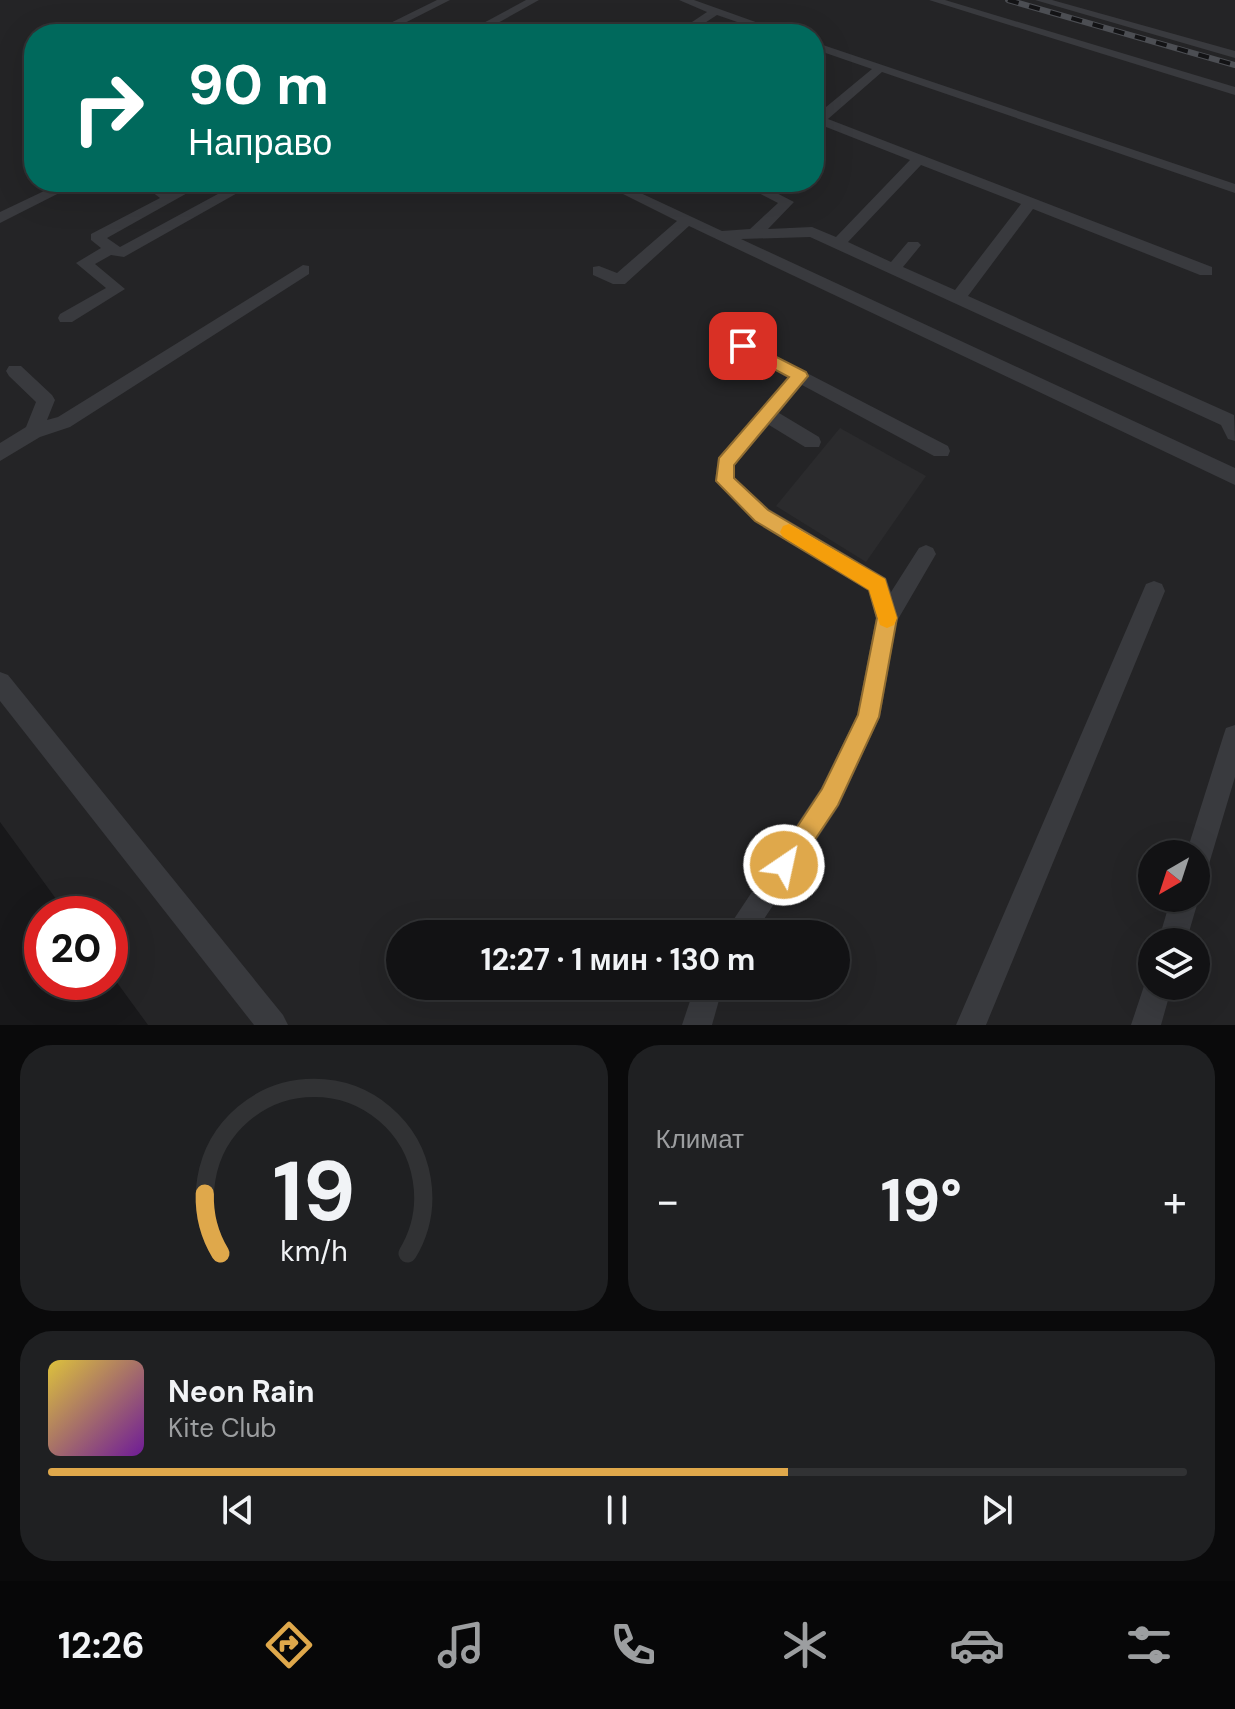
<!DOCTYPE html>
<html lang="ru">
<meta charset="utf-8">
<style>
:root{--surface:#121214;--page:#1f2022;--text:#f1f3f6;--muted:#9c9ea0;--line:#313234;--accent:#dfa84b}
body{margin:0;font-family:"DM Sans",sans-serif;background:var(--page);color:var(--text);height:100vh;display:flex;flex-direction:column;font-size:30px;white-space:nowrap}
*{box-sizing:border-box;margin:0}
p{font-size:26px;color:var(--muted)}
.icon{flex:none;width:44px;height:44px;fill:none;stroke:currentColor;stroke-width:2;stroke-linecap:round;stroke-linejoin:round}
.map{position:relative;height:1025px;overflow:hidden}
.details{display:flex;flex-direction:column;gap:20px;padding:20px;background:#0a0a0b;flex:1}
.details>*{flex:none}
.top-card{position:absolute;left:24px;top:24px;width:800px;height:168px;border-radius:32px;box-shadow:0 8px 32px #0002,0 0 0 2px var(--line);background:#00695c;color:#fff;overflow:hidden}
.needle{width:52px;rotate:219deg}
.buttons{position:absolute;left:1138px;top:840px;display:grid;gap:16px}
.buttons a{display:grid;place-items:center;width:72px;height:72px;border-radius:50%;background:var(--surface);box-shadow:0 8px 32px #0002,0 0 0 2px var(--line);font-size:40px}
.speed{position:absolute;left:24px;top:896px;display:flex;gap:16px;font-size:40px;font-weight:700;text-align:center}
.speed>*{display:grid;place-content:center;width:104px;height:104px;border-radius:50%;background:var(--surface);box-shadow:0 8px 32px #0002,0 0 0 2px var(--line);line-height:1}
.speed .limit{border:12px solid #d22;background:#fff;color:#111}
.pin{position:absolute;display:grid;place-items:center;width:68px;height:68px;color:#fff;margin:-34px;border-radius:16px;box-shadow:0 4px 12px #0006}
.me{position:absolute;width:88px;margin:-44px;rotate:34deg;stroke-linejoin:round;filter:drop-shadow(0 0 6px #0008)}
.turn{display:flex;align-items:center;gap:28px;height:168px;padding:0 32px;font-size:36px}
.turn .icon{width:104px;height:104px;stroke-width:2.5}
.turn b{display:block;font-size:56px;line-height:68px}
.big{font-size:60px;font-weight:700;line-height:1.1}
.details .widget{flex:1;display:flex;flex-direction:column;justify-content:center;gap:12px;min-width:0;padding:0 28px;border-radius:32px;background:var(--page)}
.details .dial{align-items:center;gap:0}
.dial svg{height:208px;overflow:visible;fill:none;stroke:var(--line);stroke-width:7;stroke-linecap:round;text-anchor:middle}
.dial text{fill:var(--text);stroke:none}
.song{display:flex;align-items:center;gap:24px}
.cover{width:96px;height:96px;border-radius:12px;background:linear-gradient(135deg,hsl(50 70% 55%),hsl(280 70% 35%))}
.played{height:8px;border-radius:4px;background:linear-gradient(90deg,var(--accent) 65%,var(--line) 65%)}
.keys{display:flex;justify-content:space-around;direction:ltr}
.heat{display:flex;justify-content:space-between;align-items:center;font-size:44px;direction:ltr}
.details .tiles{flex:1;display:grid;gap:20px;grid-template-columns:1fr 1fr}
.widget:last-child{grid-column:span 2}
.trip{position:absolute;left:386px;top:920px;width:464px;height:80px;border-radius:40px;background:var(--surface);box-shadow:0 8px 32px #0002,0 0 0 2px var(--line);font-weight:700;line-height:80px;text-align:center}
.menu{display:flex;height:128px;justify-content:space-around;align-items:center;background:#070708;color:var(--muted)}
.menu .icon{width:56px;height:56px}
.menu .active{color:var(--accent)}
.menu b{font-size:36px;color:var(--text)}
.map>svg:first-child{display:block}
</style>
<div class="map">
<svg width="1235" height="1025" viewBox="0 0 1235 1025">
<rect width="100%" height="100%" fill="#18181a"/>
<path fill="#242426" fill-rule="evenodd" d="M0,0H1235V1025H148L110,973V914H67L0,822ZM34,34H814V182H34ZM1152,854H1196V898H1152ZM400,934H836V986H400ZM1152,942H1196V986H1152Z"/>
<polygon fill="#2b2b2d" points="840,428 926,476 866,562 776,506"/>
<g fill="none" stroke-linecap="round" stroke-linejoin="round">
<g fill="#393a3e" fill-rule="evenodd">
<polygon points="437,0 450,0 383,34 368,34"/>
<polygon points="526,0 539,0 478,34 463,34"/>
<polygon points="679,0 694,0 789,34 772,34 717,15 688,34 674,34 707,12"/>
<polygon points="929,0 945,0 1235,87 1235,95"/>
<polygon points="1035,0 1052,0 1235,51 1235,58"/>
<path d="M814,42L1235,184V193L882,72L828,119L1212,267V275H1200L1033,209L968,296L1234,415L1235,441L1228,439L1221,425L810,237L741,239L1235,468V485L689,226L625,284H613L593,275V267L599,266L617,273L677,221L599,182H617L722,231L750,229L778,203L739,183L755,182L794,202L768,229L812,227L836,237L910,160L821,125L814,129V117L872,69L814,49ZM921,165L1021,204L955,290L903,267L921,245L918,242H908L891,262L848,242Z"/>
<polygon points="63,182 81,182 0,223 0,212"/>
<polygon points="139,182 155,182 170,192 189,182 207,182 107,238 120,247 240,182 257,182 124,257 111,255 95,264 125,289 72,322 60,322 58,318 60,314 106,288 76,263 101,248 91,240 91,234 160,198"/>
<polygon points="303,265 309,266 309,274 70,427 40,437 0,461 0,443 26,427 36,402 9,376 6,371 9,366 21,366 52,395 55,400 47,420 58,417"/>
<polygon points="743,340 948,446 950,451 948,456 934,456 802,385 779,413 819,437 821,442 819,447 805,447 769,425 735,465 735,478 769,509 886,578 891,592 919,548 926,545 933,548 936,554 897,621 880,717 839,806 754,934 724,934 821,788 857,715 876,618 869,591 755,521 715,481 718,458 788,378 737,350 735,346"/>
<polygon points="1154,581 1162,584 1165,591 986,1025 956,1025 1143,591 1146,584"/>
<polygon points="0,672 8,675 283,1015 288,1025 254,1025 0,701"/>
<polygon points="1235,725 1235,777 1209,864 1205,873 1196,877 1196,854 1186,854 1223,737 1226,728"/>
<polygon points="1196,892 1199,898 1186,942 1158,942 1171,898 1196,898"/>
<polygon points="1152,974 1152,986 1172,986 1161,1025 1131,1025 1144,986"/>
<polygon points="695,986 723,986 712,1025 682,1025"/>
</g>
<defs>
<polyline id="rail" points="1008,0 1235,65"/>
</defs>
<use href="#rail" stroke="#4c4e53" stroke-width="6"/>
<use href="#rail" stroke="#131315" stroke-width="4" stroke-dasharray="11" stroke-linecap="butt"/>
</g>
<polygon fill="#dfa84b" stroke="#916d31" stroke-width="2" points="743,340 806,372 808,376 734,465 734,478 768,510 885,579 897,618 879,717 838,805 792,874 784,877 775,874 772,865 822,789 858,715 877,618 869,590 755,521 716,481 719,458 789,377 738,350 738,342"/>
<polygon fill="#f59e0b" points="789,524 885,579 897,618 894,625 887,628 880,625 869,590 783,537 780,532 783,526"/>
</svg>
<div class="buttons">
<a><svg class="needle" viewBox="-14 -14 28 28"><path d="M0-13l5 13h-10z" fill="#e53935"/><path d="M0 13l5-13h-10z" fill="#9c9ea0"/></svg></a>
<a><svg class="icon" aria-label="layers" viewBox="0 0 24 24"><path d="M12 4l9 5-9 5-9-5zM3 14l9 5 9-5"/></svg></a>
</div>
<div class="speed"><div class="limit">20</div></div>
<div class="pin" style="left:743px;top:346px;background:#d93025"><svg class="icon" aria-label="arrive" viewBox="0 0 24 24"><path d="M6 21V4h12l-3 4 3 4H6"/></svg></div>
<svg class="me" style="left:784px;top:865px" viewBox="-20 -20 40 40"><circle r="17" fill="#dfa84b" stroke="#fff" stroke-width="3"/><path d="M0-11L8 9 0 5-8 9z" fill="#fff"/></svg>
<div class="trip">12:27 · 1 мин · 130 m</div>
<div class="top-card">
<div class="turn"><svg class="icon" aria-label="right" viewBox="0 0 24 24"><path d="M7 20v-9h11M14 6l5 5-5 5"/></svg><div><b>90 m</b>Направо</div></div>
</div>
</div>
<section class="details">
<div class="tiles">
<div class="widget dial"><svg viewBox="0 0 100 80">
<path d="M14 69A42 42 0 1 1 86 69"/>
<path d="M14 69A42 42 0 0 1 8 46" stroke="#dfa84b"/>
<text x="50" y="56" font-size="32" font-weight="700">19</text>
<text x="50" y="72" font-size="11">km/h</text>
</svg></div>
<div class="widget"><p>Климат</p>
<div class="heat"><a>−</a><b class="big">19°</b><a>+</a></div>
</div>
<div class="widget">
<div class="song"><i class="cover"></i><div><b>Neon Rain</b><p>Kite Club</p></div></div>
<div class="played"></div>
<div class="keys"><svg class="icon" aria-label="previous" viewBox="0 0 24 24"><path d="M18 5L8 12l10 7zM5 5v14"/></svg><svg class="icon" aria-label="pause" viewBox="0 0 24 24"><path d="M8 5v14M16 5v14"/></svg><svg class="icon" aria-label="next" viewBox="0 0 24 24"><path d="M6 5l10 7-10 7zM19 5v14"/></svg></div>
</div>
</div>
</section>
<nav class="menu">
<b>12:26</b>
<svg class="icon active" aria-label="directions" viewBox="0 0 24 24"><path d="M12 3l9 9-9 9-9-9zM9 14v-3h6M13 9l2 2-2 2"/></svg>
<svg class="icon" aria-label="music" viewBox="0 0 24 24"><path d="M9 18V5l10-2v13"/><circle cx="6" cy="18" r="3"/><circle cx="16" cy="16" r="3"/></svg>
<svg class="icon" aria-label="phone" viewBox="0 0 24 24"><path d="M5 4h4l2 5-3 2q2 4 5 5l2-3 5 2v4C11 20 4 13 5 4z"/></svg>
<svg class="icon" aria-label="climate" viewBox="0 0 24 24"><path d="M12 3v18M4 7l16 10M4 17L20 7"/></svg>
<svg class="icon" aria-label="car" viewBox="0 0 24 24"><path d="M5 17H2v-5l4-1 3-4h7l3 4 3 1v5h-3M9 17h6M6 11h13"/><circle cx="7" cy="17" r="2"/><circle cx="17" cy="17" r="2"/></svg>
<svg class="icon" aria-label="filters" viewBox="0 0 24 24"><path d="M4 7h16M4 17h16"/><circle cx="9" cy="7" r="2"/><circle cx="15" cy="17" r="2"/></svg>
</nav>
